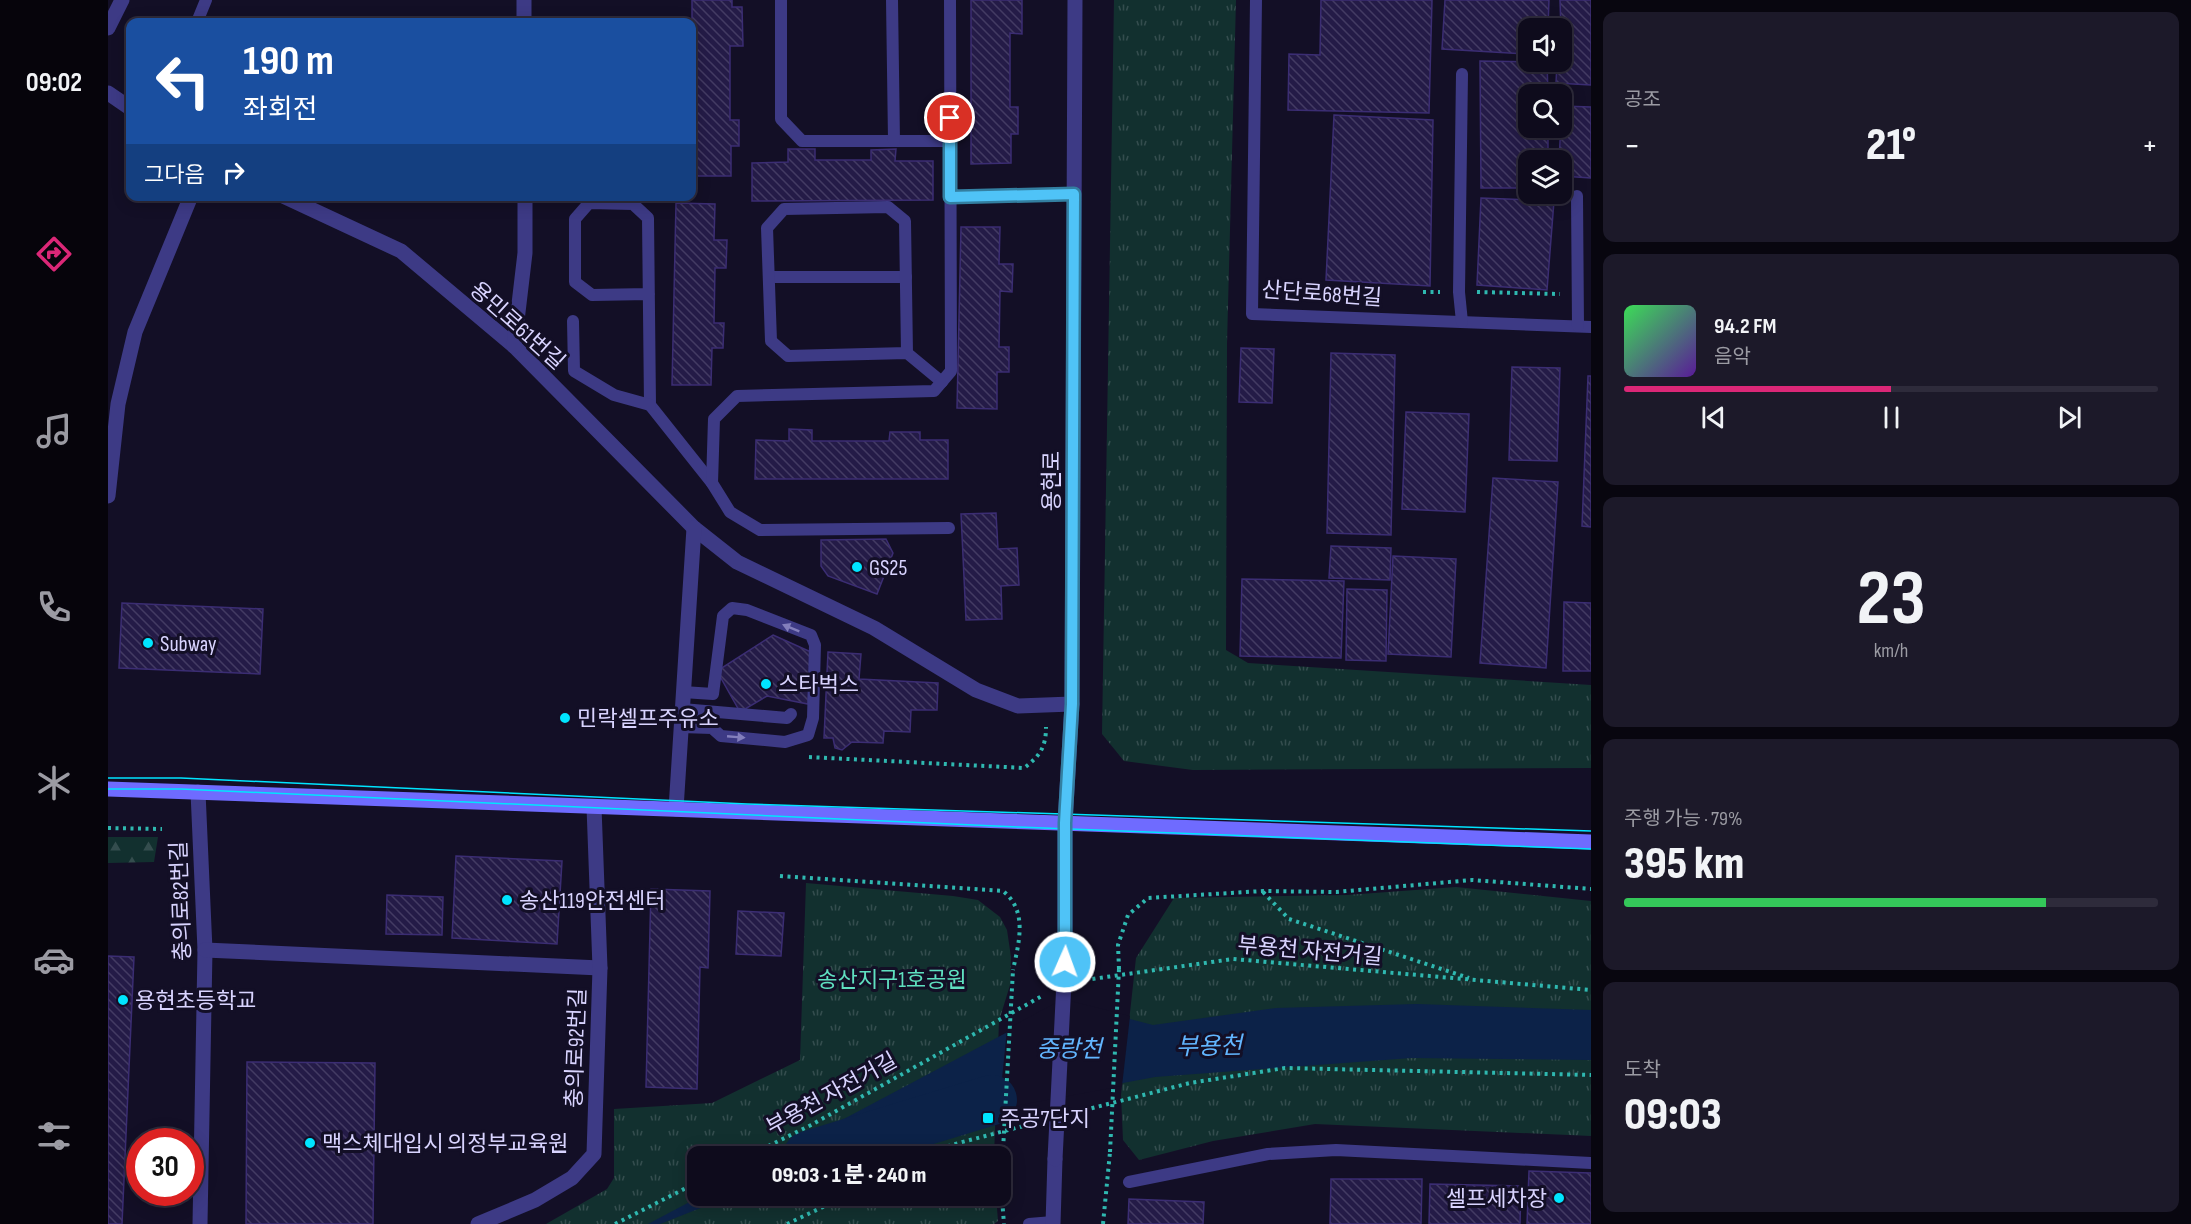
<!DOCTYPE html>
<html lang="ko">
<meta charset="utf-8">
<style>
:root{--surface:#0e0b1c;--page:#1c1929;--text:#f1f3f6;--muted:#9b9ba3;--line:#2e2b3b;--accent:#db2777}
body{margin:0;font-family:"Sofia Sans Condensed","Noto Sans KR",sans-serif;background:var(--page);color:var(--text);height:100vh;display:flex;flex-direction:column;font-size:22px;white-space:nowrap}
*{box-sizing:border-box;margin:0}
p{font-size:20px;color:var(--muted)}
.icon{flex:none;width:33px;height:33px;fill:none;stroke:currentColor;stroke-width:2;stroke-linecap:round;stroke-linejoin:round}
.map{position:relative;flex:1;overflow:hidden}
.details{display:flex;flex-direction:column;gap:12px;padding:12px;background:#08060f;width:600px}
.details>*{flex:none}
.top-card{position:absolute;left:18px;top:18px;width:570px;height:183px;border-radius:12px;box-shadow:0 3px 15px #0003,0 0 0 2px var(--line);background:#1a4fa0;color:#fff;overflow:hidden}
.controls{position:absolute;left:1410px;top:18px;display:grid;gap:12px}
.controls a{display:grid;place-items:center;width:54px;height:54px;border-radius:12px;background:var(--surface);box-shadow:0 3px 15px #0003,0 0 0 2px var(--line);font-size:30px}
.speed{position:absolute;left:18px;top:1128px;display:flex;gap:12px;font-size:30px;font-weight:700;text-align:center}
.speed>*{display:grid;place-content:center;width:78px;height:78px;border-radius:50%;background:var(--surface);box-shadow:0 3px 15px #0003,0 0 0 2px var(--line);line-height:1}
.speed .limit{border:9px solid #d22;background:#fff;color:#111}
.pin{position:absolute;display:grid;place-items:center;width:51px;height:51px;color:#fff;margin:-26px;border:3px solid #fff;border-radius:50%;box-shadow:0 2px 6px #0007}
.me{position:absolute;width:66px;margin:-33px;rotate:2deg;stroke-linejoin:round;filter:drop-shadow(0 0 4px #0008)}
.turn{display:flex;align-items:center;gap:21px;height:126px;padding:0 18px;font-size:27px}
.turn .icon{width:78px;height:78px;stroke-width:2.5}
.turn b{display:block;font-size:42px;line-height:51px}
.then{display:flex;align-items:center;height:57px;padding:0 18px;background:#0003;gap:12px;font-size:22px}
.big{font-size:45px;font-weight:800;line-height:1.1}
.details .tile{flex:1;display:flex;flex-direction:column;justify-content:center;gap:9px;min-width:0;padding:0 21px;border-radius:12px;background:var(--page)}
.details .dial{align-items:center;gap:0}
.dial b{font-size:78px;line-height:1}
.song{display:flex;align-items:center;gap:18px}
.cover{width:72px;height:72px;border-radius:9px;background:linear-gradient(135deg,hsl(130 70% 55%),hsl(270 70% 35%))}
.played{height:6px;border-radius:3px;background:linear-gradient(90deg,var(--accent) 50%,var(--line) 50%)}
.keys{display:flex;justify-content:space-around;direction:ltr}
.heat{display:flex;justify-content:space-between;align-items:center;font-size:33px;direction:ltr}
.charge{height:9px;border-radius:4px;background:linear-gradient(90deg,#34c759 79%,var(--line) 0)}
.trip{position:absolute;left:579px;top:1146px;width:324px;height:60px;border-radius:12px;background:var(--surface);box-shadow:0 3px 15px #0003,0 0 0 2px var(--line);font-weight:800;line-height:60px;text-align:center}
main{display:flex;flex:1;min-height:0}
.tabs{display:flex;flex-direction:column;width:108px;justify-content:space-around;align-items:center;background:#06040b;color:var(--muted)}
.tabs .icon{width:42px;height:42px}
.tabs .on{color:var(--accent)}
.tabs b{font-size:27px;color:var(--text)}
.map>svg:first-child{display:block}
</style>
<main>
<nav class="tabs">
<b>09:02</b>
<svg class="icon on" aria-label="directions" viewBox="0 0 24 24"><path d="M12 3l9 9-9 9-9-9zM9 14v-3h6M13 9l2 2-2 2"/></svg>
<svg class="icon" aria-label="music" viewBox="0 0 24 24"><path d="M9 18V5l10-2v13"/><circle cx="6" cy="18" r="3"/><circle cx="16" cy="16" r="3"/></svg>
<svg class="icon" aria-label="phone" viewBox="0 0 24 24"><path d="M5 4h4l2 5-3 2q2 4 5 5l2-3 5 2v4C11 20 4 13 5 4z"/></svg>
<svg class="icon" aria-label="climate" viewBox="0 0 24 24"><path d="M12 3v18M4 7l16 10M4 17L20 7"/></svg>
<svg class="icon" aria-label="car" viewBox="0 0 24 24"><path d="M5 17H2v-5l4-1 3-4h7l3 4 3 1v5h-3M9 17h6M6 11h13"/><circle cx="7" cy="17" r="2"/><circle cx="17" cy="17" r="2"/></svg>
<svg class="icon" aria-label="filters" viewBox="0 0 24 24"><path d="M4 7h16M4 17h16"/><circle cx="9" cy="7" r="2"/><circle cx="15" cy="17" r="2"/></svg>
</nav>
<div class="map">
<svg width="1483" height="1224" viewBox="0 0 1483 1224">
<defs>
<pattern id="forest-firs" width="22" height="20" patternUnits="userSpaceOnUse" patternTransform="scale(1.5)"><rect width="22" height="20" fill="#12302f"/><path d="M5 1l3.5 6h-7zM16 11l3.5 6h-7z" fill="#344d4e"/></pattern>
<pattern id="park-tufts" width="24" height="20" patternUnits="userSpaceOnUse" patternTransform="scale(1.5)"><rect width="24" height="20" fill="#12302f"/><path d="M3 7l-1-3M5 7V3M7 7l1-3M15 17l-1-3M17 17v-4M19 17l1-3" fill="none" stroke="#344d4e"/></pattern>
<pattern id="building-back-hatch" width="6" height="6" patternUnits="userSpaceOnUse" patternTransform="scale(1.5)"><rect width="6" height="6" fill="#241b47"/><path d="M-1 5l2 2M0 0l6 6M5-1l2 2" fill="none" stroke="#433b63"/></pattern>
</defs>
<rect width="100%" height="100%" fill="#130f26"/>
<polygon fill="url(#forest-firs)" points="0,837 50,837 46,862 0,863"/>
<g fill="url(#park-tufts)">
<polygon points="1006,0 1128,0 1119,344 1118,650 1140,663 1483,685 1483,768 1085,770 1016,761 994,734"/>
<polygon points="698,883 845,896 870,900 892,917 899,930 903,957 902,985 891,1021 886,1156 590,1156 590,1196 888,1196 890,1221 886,1224 438,1224 499,1189 506,1178 506,1109 604,1103 692,1060"/>
<polygon points="1348,887 1483,901 1483,1136 1207,1124 1105,1141 1031,1160 1015,1140 1013,1095 1028,958 1066,898 1239,895"/>
</g>
<g fill="#0c2248">
<polygon points="956,1002 1045,1025 1168,1008 1309,1004 1483,1010 1483,1060 1303,1058 1047,1077 807,1122 721,1156 666,1156"/>
<polygon points="593,1196 623,1196 552,1224 540,1224"/>
</g>
<polygon fill="#130f26" points="955,999 1022,1016 1014,1086 891,1109 899,1029"/>
<g fill="none" stroke-linecap="round" stroke-linejoin="round">
<polyline stroke="#0c2248" stroke-width="50" points="700,1156 884,1100"/>
</g>
<g fill="url(#building-back-hatch)" stroke="#3b2d73" stroke-width="1.5">
<polygon points="584,0 624,0 624,7 634,7 635,46 622,46 622,120 631,120 631,146 623,146 623,176 584,176"/>
<polygon points="863,0 914,0 914,34 902,33 902,107 910,107 910,134 903,134 903,163 863,164"/>
<polygon points="1213,0 1324,0 1321,113 1180,110 1181,54 1212,55"/>
<polygon points="1337,0 1441,0 1440,28 1420,28 1420,54 1334,49"/>
<polygon points="1452,0 1483,0 1483,85 1448,83 1449,62 1454,62"/>
<polygon points="1372,61 1439,62 1440,94 1420,94 1420,128 1440,128 1440,160 1420,160 1420,188 1373,188"/>
<polygon points="1454,106 1483,107 1483,178 1454,176 1451,160"/>
<polygon points="1226,115 1325,120 1322,286 1218,280"/>
<polygon points="680,149 707,149 707,160 763,160 763,150 788,149 787,161 825,161 825,200 644,201 644,163 680,162"/>
<polygon points="1373,198 1446,201 1439,290 1369,285"/>
<polygon points="568,203 607,204 606,240 619,240 618,268 607,268 606,323 616,323 615,348 604,348 603,385 564,385"/>
<polygon points="853,227 892,227 891,264 905,264 904,292 892,291 891,347 901,347 901,372 889,372 889,409 849,408"/>
<polygon points="1133,348 1166,349 1164,403 1131,402"/>
<polygon points="1223,353 1287,355 1283,535 1219,533"/>
<polygon points="1404,367 1452,368 1449,461 1401,460"/>
<polygon points="1480,376 1483,376 1483,527 1474,526"/>
<polygon points="1298,412 1361,414 1357,512 1294,509"/>
<polygon points="681,429 704,430 704,441 781,441 782,432 812,432 812,440 840,440 840,479 647,479 648,440 681,441"/>
<polygon points="1385,478 1450,482 1438,668 1372,663"/>
<polygon points="888,513 890,549 909,548 911,585 893,586 894,619 858,620 853,514"/>
<polygon points="778,539 785,553 769,594 720,576 713,566 713,540"/>
<polygon points="1223,546 1283,548 1282,580 1221,578"/>
<polygon points="1285,556 1348,559 1343,657 1280,654"/>
<polygon points="1134,579 1236,581 1233,658 1132,656"/>
<polygon points="1239,589 1279,590 1278,661 1238,660"/>
<polygon points="1456,602 1483,603 1483,671 1455,671"/>
<polygon points="14,603 155,609 152,674 11,668"/>
<polygon points="665,635 703,652 700,704 659,696 632,712 609,671"/>
<polygon points="720,652 753,654 751,679 830,683 829,710 803,710 802,732 776,731 775,743 744,742 734,750 727,748 725,738 716,738"/>
<polygon points="348,856 454,861 449,944 344,938"/>
<polygon points="543,889 602,891 600,968 592,967 589,1089 538,1087"/>
<polygon points="279,895 335,897 334,935 278,934"/>
<polygon points="630,911 676,913 673,956 628,954"/>
<polygon points="0,956 26,957 14,1224 0,1224"/>
<polygon points="139,1062 267,1063 265,1224 138,1224"/>
<polygon points="1421,1171 1483,1173 1483,1224 1419,1224"/>
<polygon points="1223,1179 1314,1179 1313,1224 1222,1224"/>
<polygon points="1322,1184 1413,1186 1412,1224 1321,1224"/>
<polygon points="1021,1199 1096,1202 1095,1224 1020,1224"/>
</g>
<g fill="none" stroke-linecap="round" stroke-linejoin="round">
<g stroke="#2fb8b0" stroke-width="4" stroke-dasharray="3 4.5" stroke-linecap="butt">
<polyline points="1315,292 1332,292"/>
<polyline points="1369,292 1452,294"/>
<path d="M701,757L916,768C932,756 938,747 938,727"/>
<polyline points="0,828 54,829"/>
<path d="M672,876L895,891C920,911 911,942 905,970"/>
<polyline points="1155,892 1181,919 1361,978"/>
<polyline points="1011,969 1010,945 1020,915 1040,898 1155,891 1228,892 1364,880 1483,889"/>
<polyline points="977,980 1125,959 1483,990"/>
<polyline points="969,1112 1082,1083 1177,1068 1483,1075"/>
<polyline points="640,1156 703,1125 934,996"/>
<polyline points="819,1156 843,1145 927,1123"/>
<polyline points="893,1186 896,1224"/>
<polyline points="507,1224 590,1182"/>
<polyline points="679,1224 738,1196"/>
<polyline points="995,1224 1002,1152"/>
</g>
<g stroke="#3d3a85" stroke-width="12">
<polyline points="673,0 673,119 694,141 842,141"/>
<polyline points="784,0 786,141"/>
<polyline points="1148,0 1144,314 1483,327"/>
<polyline points="89,22 98,0"/>
<polyline points="1354,74 1351,292 1354,322"/>
<polyline points="1469,196 1470,326"/>
<polyline points="842,197 966,194"/>
<polyline points="661,277 798,277"/>
<polyline points="541,294 484,295 467,282 467,219 481,203 525,204 540,218 542,405 604,483"/>
<polyline points="465,321 466,371 506,395 542,405"/>
<polyline points="799,353 797,221 780,207 676,209 659,228 663,341 680,356 799,353 834,382"/>
<polyline points="841,528 652,530 622,512 604,483 606,419 629,396 826,391 843,371 842,0"/>
<polyline points="574,709 679,718 683,714"/>
<polyline points="573,727 604,728 613,736 677,742 700,735 705,718 707,645 703,635 639,610 624,608 615,616 605,694 575,692"/>
<polyline points="1021,1182 1160,1154 1228,1150 1483,1163"/>
<polyline points="921,1224 945,1222"/>
</g>
<g stroke="#3d3a85" stroke-width="15">
<polyline points="416,0 416,22"/>
<polyline points="0,28 14,0"/>
<polyline points="0,93 22,108"/>
<polyline points="175,196 293,251 406,346 586,528 629,562 766,628 868,690 910,706 964,704"/>
<polyline points="406,346 417,253 417,196"/>
<polyline points="0,496 10,404 27,332 83,196"/>
<polyline points="90,792 97,950 92,1224"/>
<polyline points="568,809 586,528"/>
<polyline points="97,950 492,968"/>
<polyline points="957,962 957,823 964,704 967,0"/>
<polyline points="370,1224 427,1200 464,1178 486,1154 492,968 486,807"/>
<polyline points="945,1224 947,1159"/>
</g>
<polyline stroke="#6f6bff" stroke-width="15" points="0,789 1483,842"/>
<g stroke="#00e5ff" stroke-width="1.5">
<polyline points="0,778 73,778 639,804 1483,831"/>
<polyline points="0,789 73,789 910,827 1483,849"/>
</g>
<g stroke="#2fb8b0" stroke-width="4" stroke-dasharray="3 4.5" stroke-linecap="butt">
<polyline points="1002,1152 1011,969"/>
<polyline points="893,1186 905,970"/>
</g>
<polyline stroke="#3d3a85" stroke-width="15" points="947,1159 957,962"/>
</g>
<defs><path id="oneway-solid" d="M-6-.8H1V-3.2L6.5 0L1 3.2V.8H-6Z" transform="scale(1.5)"/></defs>
<g fill="#837fbc">
<use href="#oneway-solid" transform="translate(683 628) rotate(-158)"/>
<use href="#oneway-solid" transform="translate(628 737) rotate(5)"/>
</g>
<g fill="none" stroke-linecap="round" stroke-linejoin="round">
<defs>
<polyline id="route" points="842,118 842,197 966,194 964,704 957,823 957,962"/>
</defs>
<use href="#route" stroke="#337fa1" stroke-width="15"/>
<use href="#route" stroke="#4fc3f7" stroke-width="10"/>
</g>
<g fill="#00e5ff" stroke="#130f26" stroke-width="2">
<circle cx="749" cy="567" r="6"/>
<circle cx="40" cy="643" r="6"/>
<circle cx="658" cy="684" r="6"/>
<circle cx="457" cy="718" r="6"/>
<circle cx="399" cy="900" r="6"/>
<circle cx="15" cy="1000" r="6"/>
<rect x="874" y="1112" width="12" height="12" rx="3"/>
<circle cx="202" cy="1143" r="6"/>
<circle cx="1451" cy="1198" r="6"/>
</g>
<g text-anchor="middle" stroke-width="6" stroke-linejoin="round" paint-order="stroke">
<g font-size="22" fill="#d9d4ff" stroke="#130f26">
<text transform="translate(1214 293) rotate(4)" y="8">산단로68번길</text>
<text transform="translate(410 325) rotate(42)" y="8">용민로61번길</text>
<text transform="translate(943 481) rotate(-90)" y="8">용현로</text>
<text transform="translate(72 901) rotate(-92)" y="8">충의로82번길</text>
<text transform="translate(1202 950) rotate(5)" y="8">부용천 자전거길</text>
<text transform="translate(467 1048) rotate(-88)" y="8">충의로92번길</text>
<text transform="translate(723 1093) rotate(-29)" y="8">부용천 자전거길</text>
</g>
<g font-size="22" fill="#d9d4ff" stroke="#130f26" text-anchor="start">
<text x="761" y="575">GS25</text>
<text x="52" y="651">Subway</text>
<text x="670" y="692">스타벅스</text>
<text x="469" y="726">민락셀프주유소</text>
<text x="411" y="908">송산119안전센터</text>
<text x="27" y="1008">용현초등학교</text>
<text x="892" y="1126">주공7단지</text>
<text x="214" y="1151">맥스체대입시 의정부교육원</text>
<text x="1439" y="1206" text-anchor="end">셀프세차장</text>
</g>
<g font-size="22" fill="#5fe0c0" stroke="#130f26">
<text x="784" y="987">송산지구1호공원</text>
</g>
<g font-size="24" font-style="italic" fill="#62b6ff" stroke="#130f26">
<text transform="translate(1101 1046) rotate(-1)" y="8">부용천</text>
<text x="961" y="1057">중랑천</text>
</g>
</g>
</svg>
<div class="controls">
<a><svg class="icon" aria-label="sound" viewBox="0 0 24 24"><path d="M4 9h4l5-4v14l-5-4H4zM17 9q2 3 0 6"/></svg></a>
<a><svg class="icon" aria-label="search" viewBox="0 0 24 24"><circle cx="10" cy="10" r="6"/><path d="M15 15l6 6"/></svg></a>
<a><svg class="icon" aria-label="layers" viewBox="0 0 24 24"><path d="M12 4l9 5-9 5-9-5zM3 14l9 5 9-5"/></svg></a>
</div>
<div class="speed"><div class="limit">30</div></div>
<div class="pin" style="left:842px;top:118px;background:#d93025"><svg class="icon" aria-label="arrive" viewBox="0 0 24 24"><path d="M6 21V4h12l-3 4 3 4H6"/></svg></div>
<svg class="me" style="left:957px;top:962px" viewBox="-20 -20 40 40"><circle r="17" fill="#4fc3f7" stroke="#fff" stroke-width="3"/><path d="M0-11L8 9 0 5-8 9z" fill="#fff"/></svg>
<div class="trip">09:03 · 1 분 · 240 m</div>
<div class="top-card">
<div class="turn"><svg class="icon" aria-label="left" viewBox="0 0 24 24"><path d="M17 20v-9H6M10 6l-5 5 5 5"/></svg><div><b>190 m</b>좌회전</div></div>
<div class="then">그다음<svg class="icon" aria-label="right" viewBox="0 0 24 24"><path d="M7 20v-9h11M14 6l5 5-5 5"/></svg></div>
</div>
</div>
<section class="details">
<div class="tile"><p>공조</p>
<div class="heat"><a>−</a><b class="big">21°</b><a>+</a></div>
</div>
<div class="tile">
<div class="song"><i class="cover"></i><div><b>94.2 FM</b><p>음악</p></div></div>
<div class="played"></div>
<div class="keys"><svg class="icon" aria-label="previous" viewBox="0 0 24 24"><path d="M18 5L8 12l10 7zM5 5v14"/></svg><svg class="icon" aria-label="pause" viewBox="0 0 24 24"><path d="M8 5v14M16 5v14"/></svg><svg class="icon" aria-label="next" viewBox="0 0 24 24"><path d="M6 5l10 7-10 7zM19 5v14"/></svg></div>
</div>
<div class="tile dial"><b>23</b><p>km/h</p></div>
<div class="tile"><p>주행 가능 · 79%</p><b class="big">395 km</b><div class="charge"></div></div>
<div class="tile"><p>도착</p><b class="big">09:03</b></div>
</section>
</main>
